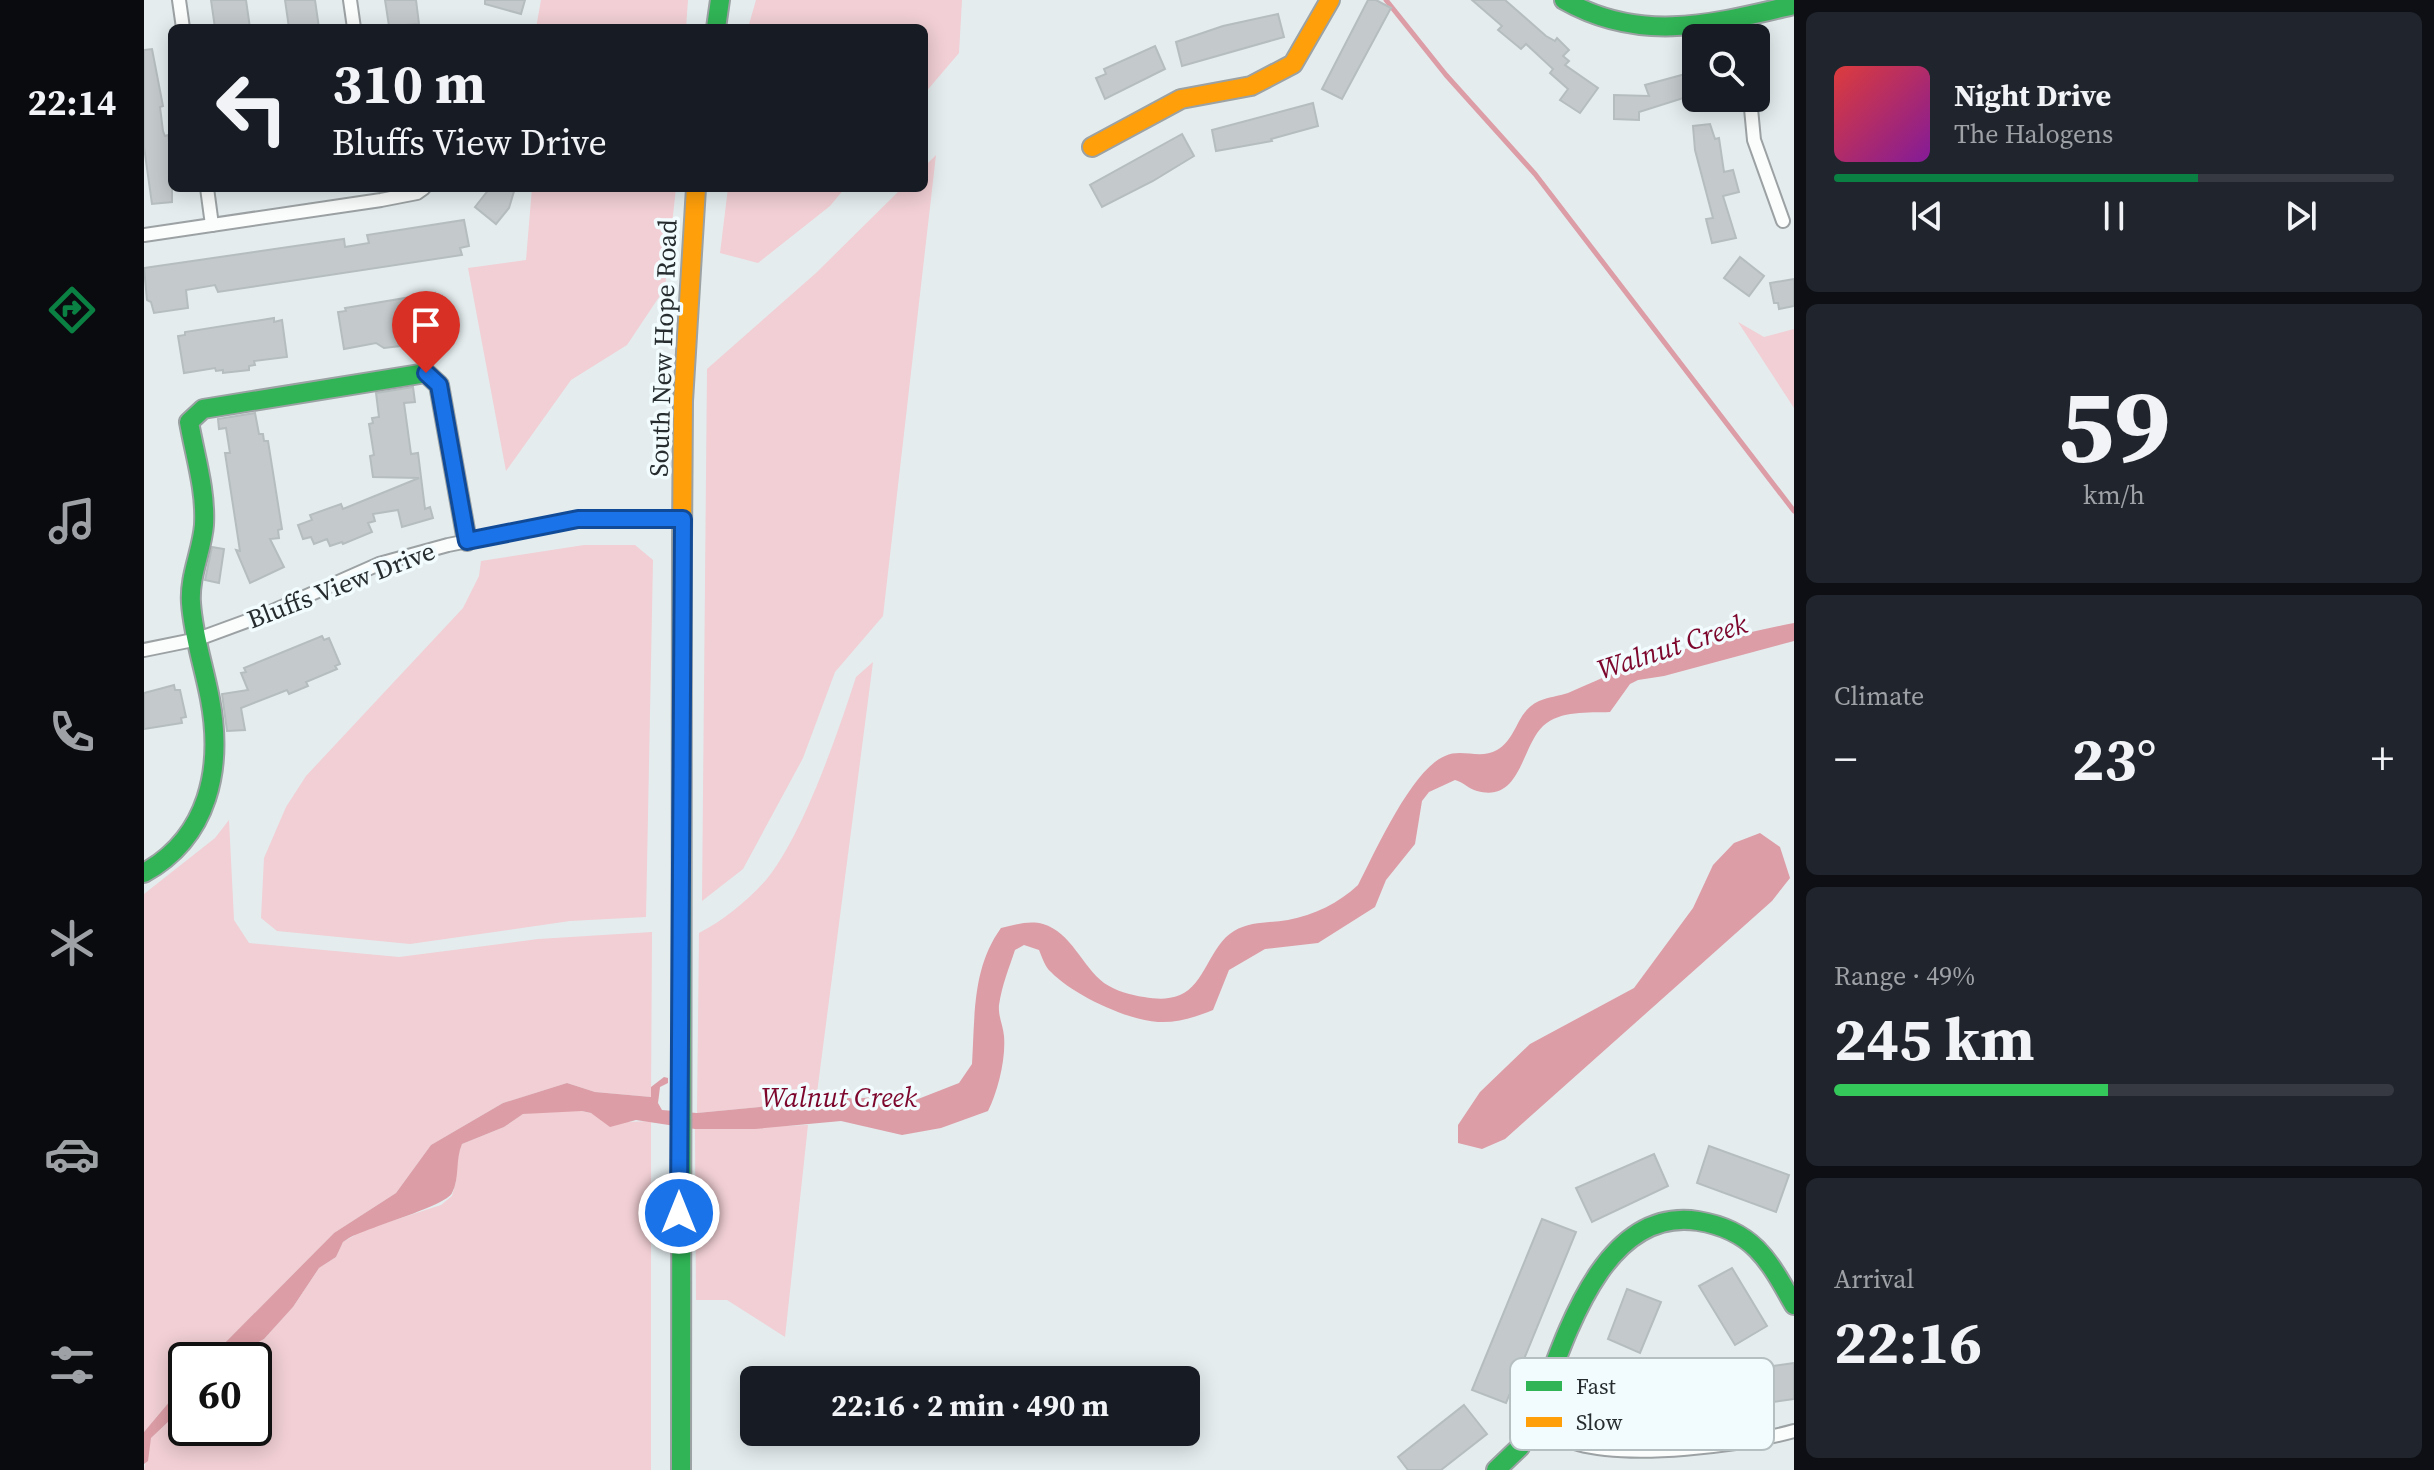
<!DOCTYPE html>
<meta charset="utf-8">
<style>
:root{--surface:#171b24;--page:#20242c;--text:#f1f3f6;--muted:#9ea1a6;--line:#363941;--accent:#0b8043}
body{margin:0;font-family:"Source Serif 4",serif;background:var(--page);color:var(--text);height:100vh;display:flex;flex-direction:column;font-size:30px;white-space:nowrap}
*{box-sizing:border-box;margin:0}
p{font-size:26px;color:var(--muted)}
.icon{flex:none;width:44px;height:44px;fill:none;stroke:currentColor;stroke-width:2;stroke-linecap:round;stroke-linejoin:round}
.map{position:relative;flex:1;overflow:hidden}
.drawer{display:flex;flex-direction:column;gap:12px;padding:12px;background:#0d0f14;width:640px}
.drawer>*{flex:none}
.banner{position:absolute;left:24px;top:24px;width:760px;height:168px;border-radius:12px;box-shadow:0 4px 20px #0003;background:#171b24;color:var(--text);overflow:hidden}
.buttons{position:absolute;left:1538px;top:24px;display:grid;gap:16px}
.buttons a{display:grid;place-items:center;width:88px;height:88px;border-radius:12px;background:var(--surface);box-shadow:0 4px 20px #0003;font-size:40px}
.speed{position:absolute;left:24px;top:1342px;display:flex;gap:16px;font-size:40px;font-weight:700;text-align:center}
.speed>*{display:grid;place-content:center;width:104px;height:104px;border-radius:50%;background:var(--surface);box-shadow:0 4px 20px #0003;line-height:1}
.speed .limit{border:4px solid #111;border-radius:12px;background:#fff;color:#111}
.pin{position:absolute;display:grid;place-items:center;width:68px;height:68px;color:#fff;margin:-82px -34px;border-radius:50% 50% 50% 0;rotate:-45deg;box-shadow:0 0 8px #0007}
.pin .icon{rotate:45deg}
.me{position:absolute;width:88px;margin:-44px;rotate:0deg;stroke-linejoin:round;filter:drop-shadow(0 0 6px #0008)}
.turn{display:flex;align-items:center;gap:28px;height:168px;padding:0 32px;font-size:36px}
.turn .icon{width:104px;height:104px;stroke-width:2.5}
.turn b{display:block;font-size:56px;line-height:68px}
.big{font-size:60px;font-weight:700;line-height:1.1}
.drawer .widget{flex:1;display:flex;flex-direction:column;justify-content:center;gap:12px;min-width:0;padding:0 28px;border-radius:12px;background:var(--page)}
.drawer .dial{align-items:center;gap:0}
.dial b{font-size:104px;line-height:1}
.song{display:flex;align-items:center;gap:24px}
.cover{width:96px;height:96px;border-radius:12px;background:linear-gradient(135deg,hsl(0 70% 55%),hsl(290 70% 35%))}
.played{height:8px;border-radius:4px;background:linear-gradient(90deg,var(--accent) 65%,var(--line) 65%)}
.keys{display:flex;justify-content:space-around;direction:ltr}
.heat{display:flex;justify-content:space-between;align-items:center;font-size:44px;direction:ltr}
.charge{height:12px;border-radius:6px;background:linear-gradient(90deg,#34c759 49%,var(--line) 0)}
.trip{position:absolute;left:596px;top:1366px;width:460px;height:80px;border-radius:12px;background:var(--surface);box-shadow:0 4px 20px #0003;font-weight:700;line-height:80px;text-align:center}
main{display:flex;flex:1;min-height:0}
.dock{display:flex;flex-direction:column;width:144px;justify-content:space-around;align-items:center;background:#090b0e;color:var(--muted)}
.dock .icon{width:56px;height:56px}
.dock .active{color:var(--accent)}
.dock b{font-size:36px;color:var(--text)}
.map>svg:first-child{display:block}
</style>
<main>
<nav class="dock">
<b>22:14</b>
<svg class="icon active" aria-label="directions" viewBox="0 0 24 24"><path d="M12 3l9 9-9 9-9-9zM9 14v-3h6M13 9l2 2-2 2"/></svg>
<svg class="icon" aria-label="music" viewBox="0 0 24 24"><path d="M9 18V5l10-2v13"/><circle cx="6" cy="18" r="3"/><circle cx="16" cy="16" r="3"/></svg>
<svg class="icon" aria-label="phone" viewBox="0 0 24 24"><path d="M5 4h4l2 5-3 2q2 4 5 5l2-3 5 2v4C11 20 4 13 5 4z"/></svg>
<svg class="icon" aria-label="climate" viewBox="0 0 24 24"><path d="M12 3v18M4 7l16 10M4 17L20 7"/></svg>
<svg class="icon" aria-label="car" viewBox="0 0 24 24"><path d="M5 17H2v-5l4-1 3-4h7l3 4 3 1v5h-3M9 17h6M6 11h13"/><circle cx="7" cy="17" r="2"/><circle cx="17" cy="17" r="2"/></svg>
<svg class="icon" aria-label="filters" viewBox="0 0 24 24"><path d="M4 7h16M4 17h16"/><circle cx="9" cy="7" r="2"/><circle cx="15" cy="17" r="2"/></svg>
</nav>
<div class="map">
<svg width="1650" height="1470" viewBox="0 0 1650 1470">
<rect width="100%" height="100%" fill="#e4ecee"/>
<g fill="#f1cfd4">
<polygon points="397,0 544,0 542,28 392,28"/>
<polygon points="612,0 818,0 815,53 780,94 780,28 604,28"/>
<polygon points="792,155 739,616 691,672 659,758 599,869 558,901 563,369 672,273 758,188 780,188 780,167"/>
<polygon points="388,188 532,188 521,288 483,345 427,380 362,471 324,268 382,260"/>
<polygon points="584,188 701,188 686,206 614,263 576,253"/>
<polygon points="1594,322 1620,337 1650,329 1650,408"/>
<polygon points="440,545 491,545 509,560 502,917 426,921 266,944 133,931 117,918 120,858 142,807 162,776 319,608 335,576 337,561"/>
<path d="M729,662L673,1093L616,1107L553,1113L555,933C580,920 603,901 622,880C658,837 694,733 712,677Z"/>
<polygon points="85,820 90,920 105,943 255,957 394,939 508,932 507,1097 451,1092 423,1083 359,1103 287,1145 252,1193 190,1233 64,1360 42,1360 42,1382 0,1432 0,894 71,838"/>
<polygon points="404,1111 438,1111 483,1122 507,1121 507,1470 0,1470 7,1438 42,1405 42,1428 110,1428 110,1360 84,1360 120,1339 149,1307 175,1268 192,1257 199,1242 220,1230 297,1205 308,1196 312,1181 312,1158 318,1144 360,1127 379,1114"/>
<polygon points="664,1125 641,1337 583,1300 552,1300 551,1129"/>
</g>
<g fill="#dc9da6">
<path d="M1650,623V641L1520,676L1494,680L1486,684L1466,712C1444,713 1417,710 1399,726C1377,747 1377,803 1333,791C1325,789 1319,782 1311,780L1285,792L1278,801L1271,844L1242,880L1231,907L1174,943L1121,949L1085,970L1069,1010C1052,1017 1033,1023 1014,1022C983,1020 929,995 907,972C901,967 898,957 895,950L880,945L871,950C865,968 858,985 855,1005C854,1016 859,1025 860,1036C862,1059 854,1091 844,1111L797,1128L758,1135L697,1121L611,1129H551L492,1120L466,1127L447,1113L438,1111L379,1114L360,1127L318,1144C311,1160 316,1178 308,1193C302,1206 225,1227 205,1238L199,1242L192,1257L175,1268L149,1307L120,1339L84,1360H64L190,1233L252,1193L287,1145L359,1103L423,1083L451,1092L507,1097V1087L520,1077L524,1078V1083L516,1087L514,1103L518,1110L553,1113L616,1107L683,1091L709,1099L751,1095L769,1101L815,1083L828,1064C831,1016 828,968 857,928C870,925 885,920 899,924C927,932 938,966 960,983C972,991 986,995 1000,997C1013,999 1023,1000 1036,995C1061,985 1066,945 1090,931C1107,921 1126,923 1144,920C1170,915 1195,903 1214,885C1231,852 1268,769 1301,756C1318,748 1336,760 1353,750C1374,738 1372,711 1395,701C1404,697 1415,696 1424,693C1443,685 1461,676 1480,669C1535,649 1593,634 1650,623Z"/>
<polygon points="1616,833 1636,847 1646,878 1628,901 1361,1139 1338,1149 1314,1143 1314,1125 1336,1092 1386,1044 1490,988 1549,908 1569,865 1590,843"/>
<polygon points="42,1382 42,1405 7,1438 4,1461 0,1464 0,1432"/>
</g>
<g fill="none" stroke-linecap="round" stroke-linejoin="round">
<polyline stroke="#dc9da6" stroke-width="5" points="1242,0 1302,75 1391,174 1650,511"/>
</g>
<g fill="#c4cacc" stroke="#b6bdbe" stroke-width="2">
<polygon points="67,0 102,0 106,28 71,28"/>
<polygon points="141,0 171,0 175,28 145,28"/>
<polygon points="241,0 272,0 275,24 245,26"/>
<polygon points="341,0 381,0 377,14 341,4"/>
<polygon points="1224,0 1232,0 1247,8 1198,99 1178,89"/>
<polygon points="1328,0 1361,0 1402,36 1411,41 1413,38 1425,50 1419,56 1425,61 1421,65 1454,88 1436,113 1416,100 1424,89 1406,73 1409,69 1382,44 1377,49 1354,30 1358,26"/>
<polygon points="1134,14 1140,37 1038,66 1032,42 1079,26"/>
<polygon points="1011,46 1021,69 961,99 952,78 962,74 960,69"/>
<polygon points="8,49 19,106 16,107 19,131 21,136 24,135 28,161 28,202 8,204 0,147 0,50"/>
<polygon points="1552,71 1552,94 1495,112 1495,120 1470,119 1470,95 1505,96 1501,85"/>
<polygon points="1169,103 1174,126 1127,139 1128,141 1072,151 1068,130"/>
<polygon points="1566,124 1571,139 1575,138 1580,172 1589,170 1595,192 1579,196 1592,238 1568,243 1562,219 1569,218 1551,150 1549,126"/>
<polygon points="1038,134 1050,156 1009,181 958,207 946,185"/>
<polygon points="346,188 371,188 365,208 352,224 331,207"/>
<polygon points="320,220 325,246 316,248 318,255 74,292 71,285 42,290 44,308 10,313 7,302 3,300 0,268 200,239 201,247 225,243 223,235"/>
<polygon points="1596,257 1620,276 1605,296 1580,278"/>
<polygon points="1650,279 1650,306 1635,309 1634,303 1630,303 1626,283"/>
<polygon points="291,293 292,297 298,296 304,333 271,338 265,345 240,348 232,343 200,349 194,312 202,311 201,308"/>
<polygon points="130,318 130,322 138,320 143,357 110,361 111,365 105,366 105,370 79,373 79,370 72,371 71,368 40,373 34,336 41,335 41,332"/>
<polygon points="269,387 271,402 260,403 267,454 274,453 281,509 286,507 289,518 258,527 254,510 229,514 231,521 224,523 228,532 199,544 198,542 186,546 183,539 170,544 167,537 159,539 154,525 168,520 166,515 197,504 199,509 275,478 229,477 226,456 230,455 225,424 229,423 228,418 235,417 232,393"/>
<polygon points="111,413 115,434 119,434 120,441 124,441 138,529 134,530 135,538 126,539 140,567 106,583 92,550 96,551 81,453 86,453 82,428 75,429 74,419"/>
<polygon points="68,547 80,549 75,583 61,580"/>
<polygon points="178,636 180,640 185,638 196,664 191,666 193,669 162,682 164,686 145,694 143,690 97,708 101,730 83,731 78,694 104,690 97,673 102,672 100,668"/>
<polygon points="30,685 31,690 36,690 42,717 37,718 38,723 0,729 0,693"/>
<polygon points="1565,1146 1645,1175 1632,1212 1553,1183"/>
<polygon points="1510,1154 1524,1186 1448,1222 1432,1188"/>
<polygon points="1398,1219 1432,1232 1362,1403 1328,1390"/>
<polygon points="1588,1268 1623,1326 1591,1345 1555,1286"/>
<polygon points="1483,1289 1517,1302 1496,1353 1464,1339"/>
<polygon points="1650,1363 1650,1399 1561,1412 1554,1376"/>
<polygon points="1320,1405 1343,1434 1297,1470 1264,1470 1254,1457"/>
</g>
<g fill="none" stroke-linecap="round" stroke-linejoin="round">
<defs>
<g id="street">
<polyline points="35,0 39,28"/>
<polyline points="206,0 210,28"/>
<polyline points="1601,16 1603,38"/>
<polyline points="1606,98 1610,140 1639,221"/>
<polyline points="63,188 68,225"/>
<polyline points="0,235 237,200 273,193 280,188"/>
<polyline points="0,650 54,639 122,614 235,564 304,545 434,519 539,519"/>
<path d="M1387,1427C1403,1433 1418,1440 1434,1444C1488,1459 1596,1446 1650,1431"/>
</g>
<g id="fast">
<path d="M1420,0C1497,44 1569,24 1650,5"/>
<polyline points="572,28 576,0"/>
<path d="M0,873C65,837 79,768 66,699C60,667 49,635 47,603C45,576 58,551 60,525C62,490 51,456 45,422L59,409L282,373L295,385L323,541"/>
<polyline points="537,1470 538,541"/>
<path d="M1352,1470L1376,1447L1387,1427C1416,1357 1452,1205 1554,1221C1609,1230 1625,1260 1650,1305"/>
</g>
<g id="slow">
<polyline points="948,147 1037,99 1107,86 1149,64 1186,0"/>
<polyline points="538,541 539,401 552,188"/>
</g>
</defs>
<use href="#street" stroke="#9ca2a3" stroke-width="16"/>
<use href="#fast" stroke="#9ca2a3" stroke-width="22"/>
<use href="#slow" stroke="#9ca2a3" stroke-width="22"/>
<use href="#street" stroke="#fbfcfc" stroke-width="12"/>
<use href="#fast" stroke="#30b455" stroke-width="18"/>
<use href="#slow" stroke="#ff9f0a" stroke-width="18"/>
</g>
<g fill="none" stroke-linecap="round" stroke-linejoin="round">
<defs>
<polyline id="route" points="282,373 295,385 323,541 434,519 539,519 535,1213"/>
</defs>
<use href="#route" stroke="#114b97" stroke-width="20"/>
<use href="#route" stroke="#1a73e8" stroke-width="14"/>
</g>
<g text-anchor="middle" stroke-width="7" stroke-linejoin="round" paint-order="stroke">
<g font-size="26" fill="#272d2e" stroke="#f2fcfe">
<text transform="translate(519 348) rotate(-88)" y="9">South New Hope Road</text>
<text transform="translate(197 585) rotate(-21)" y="9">Bluffs View Drive</text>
</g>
<g font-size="28" font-style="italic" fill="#7d062c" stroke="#f2fcfe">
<text transform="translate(1528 646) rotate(-18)" y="10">Walnut Creek</text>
<text x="695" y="1107">Walnut Creek</text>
</g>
</g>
<rect x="1366" y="1358" width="264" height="92" rx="12" fill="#f2fcfe" stroke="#b5bec0" stroke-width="2"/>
<rect x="1382" y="1381" width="36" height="10" fill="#30b455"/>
<rect x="1382" y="1417" width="36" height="10" fill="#ff9f0a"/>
<g font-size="22" fill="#272d2e">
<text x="1432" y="1394">Fast</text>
<text x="1432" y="1430">Slow</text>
</g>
</svg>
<div class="buttons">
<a><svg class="icon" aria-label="search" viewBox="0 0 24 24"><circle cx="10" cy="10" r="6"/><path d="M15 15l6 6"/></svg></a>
</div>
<div class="speed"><div class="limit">60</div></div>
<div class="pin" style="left:282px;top:373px;background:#d93025"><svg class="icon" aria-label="arrive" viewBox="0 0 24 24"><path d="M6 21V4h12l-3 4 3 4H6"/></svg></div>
<svg class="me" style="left:535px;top:1213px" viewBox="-20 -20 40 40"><circle r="17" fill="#1a73e8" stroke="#fff" stroke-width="3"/><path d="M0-11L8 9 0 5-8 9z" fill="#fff"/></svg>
<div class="trip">22:16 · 2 min · 490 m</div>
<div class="banner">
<div class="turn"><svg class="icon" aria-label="left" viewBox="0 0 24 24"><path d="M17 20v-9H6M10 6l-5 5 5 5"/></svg><div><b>310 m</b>Bluffs View Drive</div></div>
</div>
</div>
<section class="drawer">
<div class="widget">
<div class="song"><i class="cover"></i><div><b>Night Drive</b><p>The Halogens</p></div></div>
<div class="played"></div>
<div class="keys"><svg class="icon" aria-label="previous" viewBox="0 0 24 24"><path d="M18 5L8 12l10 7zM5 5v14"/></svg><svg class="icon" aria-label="pause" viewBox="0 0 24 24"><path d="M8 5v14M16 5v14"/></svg><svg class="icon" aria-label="next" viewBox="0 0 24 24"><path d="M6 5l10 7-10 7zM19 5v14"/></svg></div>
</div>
<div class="widget dial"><b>59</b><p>km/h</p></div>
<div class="widget"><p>Climate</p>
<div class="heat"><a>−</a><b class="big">23°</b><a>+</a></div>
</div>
<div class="widget"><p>Range · 49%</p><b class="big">245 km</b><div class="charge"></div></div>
<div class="widget"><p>Arrival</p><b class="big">22:16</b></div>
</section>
</main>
